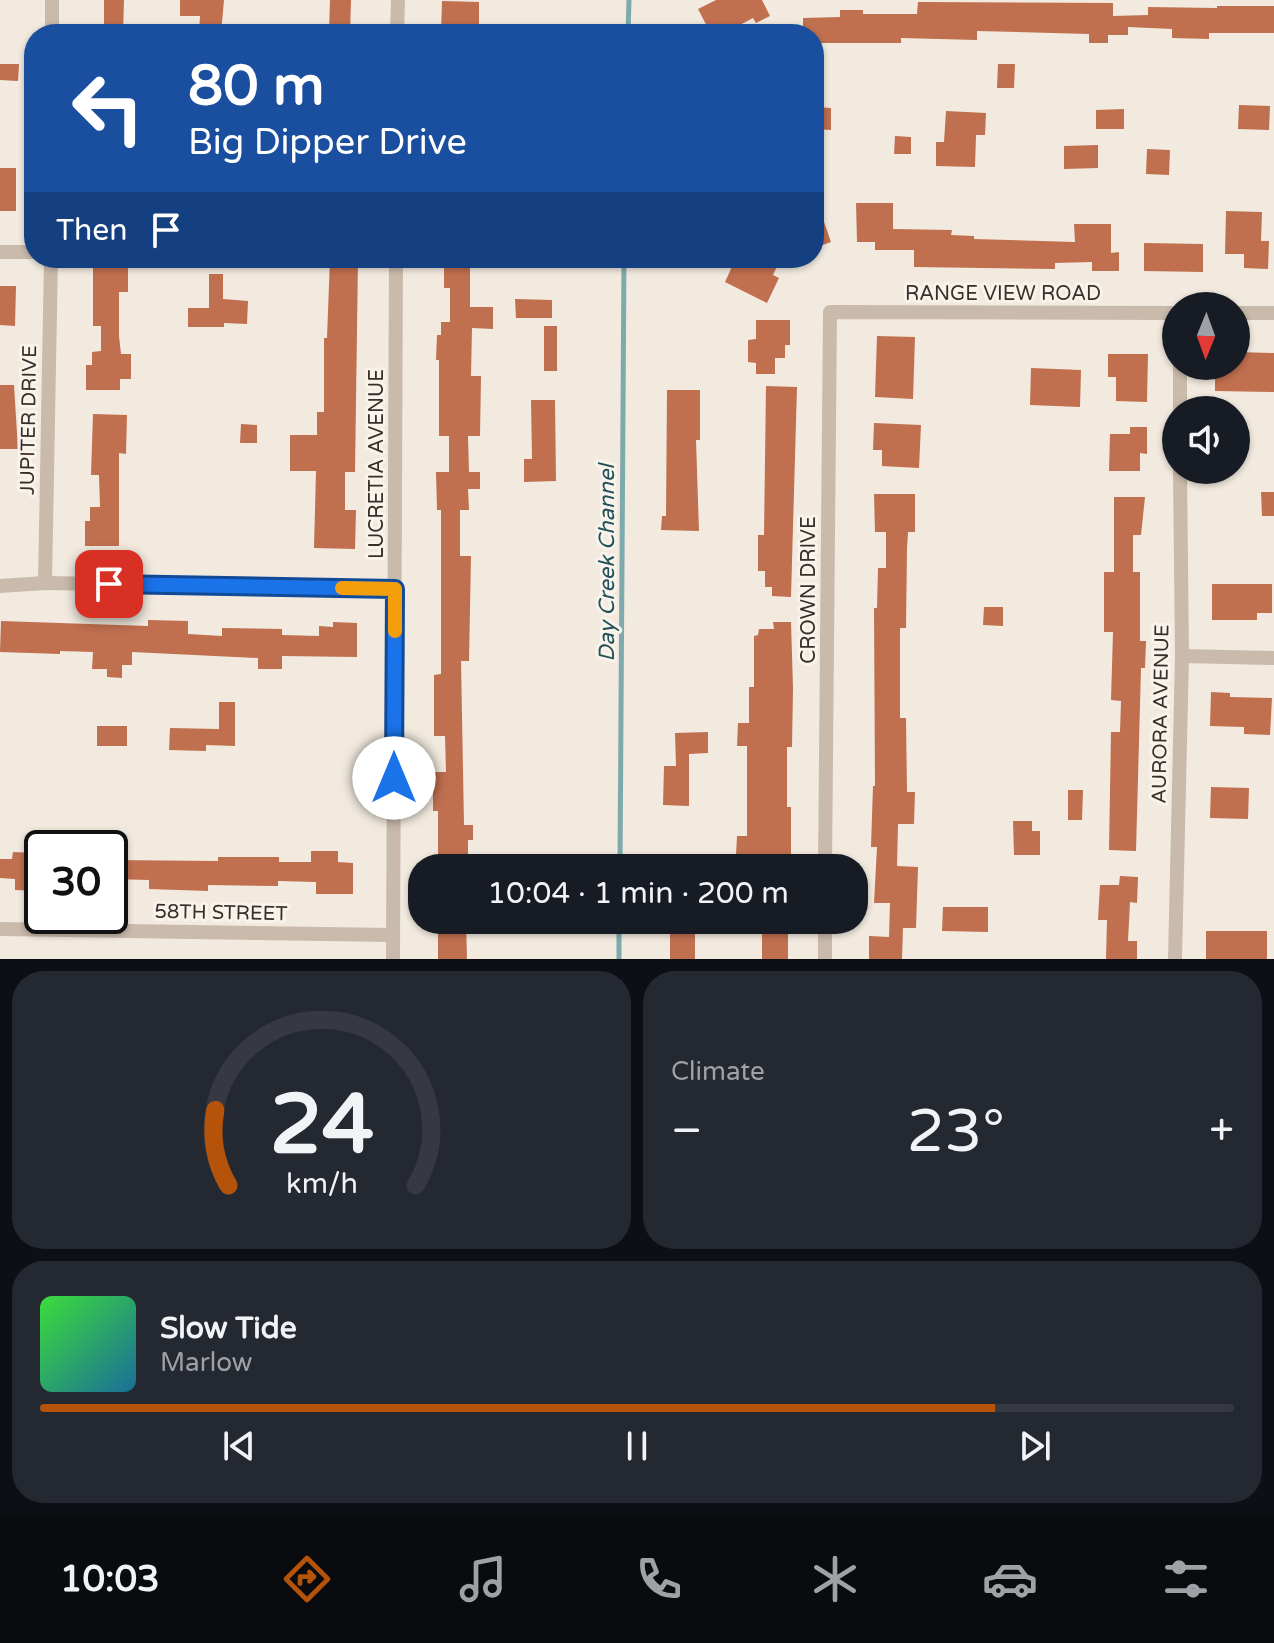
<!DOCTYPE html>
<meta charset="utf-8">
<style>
:root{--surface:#171b24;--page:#242831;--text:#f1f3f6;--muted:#9ea1a6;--line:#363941;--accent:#b45309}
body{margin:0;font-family:"Varela Round",sans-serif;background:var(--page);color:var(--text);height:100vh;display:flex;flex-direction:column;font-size:30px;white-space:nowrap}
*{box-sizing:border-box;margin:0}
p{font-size:26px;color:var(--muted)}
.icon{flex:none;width:44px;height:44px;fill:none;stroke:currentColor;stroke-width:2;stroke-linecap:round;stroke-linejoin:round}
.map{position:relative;height:959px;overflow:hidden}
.sheet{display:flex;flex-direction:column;gap:12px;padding:12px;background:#0d0f14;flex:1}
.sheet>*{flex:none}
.top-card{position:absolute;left:24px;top:24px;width:800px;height:244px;border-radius:32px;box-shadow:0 2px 6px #0004;background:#1a4fa0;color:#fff;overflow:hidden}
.needle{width:52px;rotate:181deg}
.fabs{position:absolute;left:1162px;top:292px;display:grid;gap:16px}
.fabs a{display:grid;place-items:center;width:88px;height:88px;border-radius:50%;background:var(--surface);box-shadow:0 2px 6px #0004;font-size:40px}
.speed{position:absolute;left:24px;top:830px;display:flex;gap:16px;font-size:40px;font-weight:700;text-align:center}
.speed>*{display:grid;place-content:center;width:104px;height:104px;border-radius:50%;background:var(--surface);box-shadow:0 2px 6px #0004;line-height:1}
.speed .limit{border:4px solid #111;border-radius:12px;background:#fff;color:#111}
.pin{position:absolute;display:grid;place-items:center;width:68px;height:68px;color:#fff;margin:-34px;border-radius:16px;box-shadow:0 4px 12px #0006}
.me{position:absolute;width:88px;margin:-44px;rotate:0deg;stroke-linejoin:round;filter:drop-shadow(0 0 6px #0008)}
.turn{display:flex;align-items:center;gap:28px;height:168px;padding:0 32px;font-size:36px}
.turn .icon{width:104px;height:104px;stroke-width:2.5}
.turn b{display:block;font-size:56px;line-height:68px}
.then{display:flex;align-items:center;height:76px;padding:0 32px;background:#0003;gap:16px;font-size:30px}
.big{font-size:60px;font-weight:600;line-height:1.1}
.sheet .card{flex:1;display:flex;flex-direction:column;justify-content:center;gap:12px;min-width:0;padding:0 28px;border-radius:32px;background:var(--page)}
.sheet .dial{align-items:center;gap:0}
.dial svg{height:208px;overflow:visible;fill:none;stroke:var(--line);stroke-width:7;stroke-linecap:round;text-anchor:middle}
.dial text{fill:var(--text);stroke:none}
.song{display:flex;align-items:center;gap:24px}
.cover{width:96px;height:96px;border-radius:12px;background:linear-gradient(135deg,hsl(120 70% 55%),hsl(200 70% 35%))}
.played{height:8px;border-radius:4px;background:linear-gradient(90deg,var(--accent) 80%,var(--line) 80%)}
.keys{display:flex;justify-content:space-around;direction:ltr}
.heat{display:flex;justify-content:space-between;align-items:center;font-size:44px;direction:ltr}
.sheet .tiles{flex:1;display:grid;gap:12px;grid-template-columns:1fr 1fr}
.card:last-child{grid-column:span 2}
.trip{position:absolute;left:408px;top:854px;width:460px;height:80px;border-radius:32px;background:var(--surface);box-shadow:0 2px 6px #0004;font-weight:600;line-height:80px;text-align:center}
.tabs{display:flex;height:128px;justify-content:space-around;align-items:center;background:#090b0e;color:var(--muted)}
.tabs .icon{width:56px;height:56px}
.tabs .on{color:var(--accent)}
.tabs b{font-size:36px;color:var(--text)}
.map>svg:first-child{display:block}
</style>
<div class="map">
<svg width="1274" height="959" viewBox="0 0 1274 959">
<rect width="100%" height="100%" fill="#f2eadf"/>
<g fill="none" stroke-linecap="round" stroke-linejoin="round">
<g stroke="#7faaad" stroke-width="5">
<polyline points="628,34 629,0"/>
<polyline points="620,868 624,258"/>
<polyline points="619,959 619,920"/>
</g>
</g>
<g fill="#c06f4f">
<polygon points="104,0 124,0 123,34 104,34"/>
<polygon points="180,0 224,0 221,34 199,34 200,16 180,16"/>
<polygon points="330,0 351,0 350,34 329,34"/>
<polygon points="716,0 762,0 770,16 756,23 753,18 734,28 732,24 711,34 698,9"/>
<polygon points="442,1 479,2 479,34 441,34"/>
<polygon points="918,2 1113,3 1113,16 1148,15 1148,7 1217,8 1217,6 1274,6 1274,33 1209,33 1209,39 1172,38 1172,29 1128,27 1128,35 1108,35 1108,43 1089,43 1089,34 977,31 977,40 901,38 901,43 814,43 814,34 803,34 803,18 840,17 840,10 863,10 863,14 917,14"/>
<polygon points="0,64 19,64 18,81 0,80"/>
<polygon points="998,64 1015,64 1014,88 997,88"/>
<polygon points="1239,105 1270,106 1269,130 1238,129"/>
<polygon points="816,107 831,108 831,130 814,129"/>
<polygon points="1124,109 1124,129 1096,129 1096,110"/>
<polygon points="946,111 986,113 985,135 976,135 975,167 936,166 936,142 944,142"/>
<polygon points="895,136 911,137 911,154 894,154"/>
<polygon points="1098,145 1098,168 1064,169 1064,146"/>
<polygon points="1147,149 1170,150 1169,175 1146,174"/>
<rect x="0" y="168" width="16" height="43"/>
<polygon points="814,199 816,199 831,242 814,248"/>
<polygon points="856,203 893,203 893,229 952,230 951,235 974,236 974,239 1075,242 1074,224 1111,224 1111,253 1119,252 1119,271 1092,271 1092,262 1055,263 1055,269 914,267 914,250 875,250 875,242 857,242"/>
<polygon points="1226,211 1262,212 1261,241 1269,241 1268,269 1244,268 1244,254 1225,254"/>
<polygon points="1144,243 1203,244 1203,272 1144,271"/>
<polygon points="93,258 128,258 128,292 119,292 119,336 121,354 131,354 131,379 120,379 120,390 86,390 86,365 92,365 92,352 101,351 101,326 93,326"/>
<polygon points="330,258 358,259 355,472 345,472 345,510 356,510 355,549 314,548 316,471 290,471 290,435 317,435 317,412 324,412 324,338 327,338"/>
<polygon points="444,258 470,258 470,307 493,307 493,329 472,328 471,376 481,376 480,436 468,436 469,472 480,472 480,489 468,489 469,510 460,510 460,556 471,556 469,661 461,661 464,825 473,825 473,840 468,840 468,868 438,868 438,811 433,811 433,772 446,772 445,736 434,736 434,675 441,674 441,510 437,510 436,472 449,472 449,436 439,436 439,360 436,360 437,335 441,335 441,322 450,322 450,288 444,288"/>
<polygon points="736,258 781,258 773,275 779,278 767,303 725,282"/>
<polygon points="209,274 223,274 223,299 248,301 247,324 224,323 224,327 188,327 188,308 209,308"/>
<polygon points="0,286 16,286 15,326 0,325"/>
<polygon points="515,299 552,300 552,318 516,318"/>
<polygon points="756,320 790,320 790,345 785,345 785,358 775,358 775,374 756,374 756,363 748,362 748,340 756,339"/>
<rect x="544" y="326" width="13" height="45"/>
<polygon points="877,336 915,337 913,399 875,397"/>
<polygon points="1236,352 1274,353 1274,392 1215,391 1215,366 1236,366"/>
<polygon points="1108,354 1148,354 1147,402 1116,401 1116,377 1108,377"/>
<polygon points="1031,368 1081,370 1080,407 1030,405"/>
<polygon points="0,385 14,385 18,449 0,449"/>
<polygon points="766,386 797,387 791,597 772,596 772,587 765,587 765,571 758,571 758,535 764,535"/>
<polygon points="667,390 700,390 700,440 696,440 699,531 661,530 662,516 666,516"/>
<polygon points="531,400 555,400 556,481 524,482 524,459 532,459"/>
<polygon points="93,414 127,415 126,454 119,453 119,546 85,546 85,521 90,521 90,507 100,507 99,475 91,475"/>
<polygon points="874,423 921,425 919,468 882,466 882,450 873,450"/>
<polygon points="241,424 257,425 257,443 240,443"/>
<polygon points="1130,427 1147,427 1147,454 1140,453 1140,471 1109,471 1110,434 1130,434"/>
<polygon points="1261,492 1274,492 1274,516 1262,516"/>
<polygon points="874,494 915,494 915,532 908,532 907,548 906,628 900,628 900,718 906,718 907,792 915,792 914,824 898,824 897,866 918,867 916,928 903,928 902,959 869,959 869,936 889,937 890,903 874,903 877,847 871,847 873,786 875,786 874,608 877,608 878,568 886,568 886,532 875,532"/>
<polygon points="1114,497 1145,497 1141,535 1133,535 1133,572 1140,572 1140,641 1146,641 1145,668 1141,668 1136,851 1109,850 1111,732 1120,732 1121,701 1111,700 1113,632 1104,632 1104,572 1114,572"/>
<polygon points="1212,584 1272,584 1272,613 1257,613 1257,620 1212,620"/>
<polygon points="984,607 1003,607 1003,626 983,625"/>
<polygon points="148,620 188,621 188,634 222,636 222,628 282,629 282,635 319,636 319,626 333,627 333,622 357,623 357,657 282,656 282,669 258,669 258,658 132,652 132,665 122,665 122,678 107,677 107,669 92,669 93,652 60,651 60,654 0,652 1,621 148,626"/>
<polygon points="773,622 791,622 793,688 792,747 787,747 787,807 791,807 791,868 751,868 751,855 736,855 737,836 747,836 747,746 737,746 738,723 749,723 749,687 754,687 754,636 758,635 759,629 774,629"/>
<polygon points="1211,692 1230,693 1230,697 1272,698 1270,735 1244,734 1244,727 1210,726"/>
<polygon points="219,702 235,702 235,746 206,745 206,751 169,750 170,728 219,729"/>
<rect x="97" y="726" width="30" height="20"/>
<polygon points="708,732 708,753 689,754 689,806 663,805 664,766 676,766 675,733"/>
<polygon points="1211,787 1249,788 1248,819 1210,818"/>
<polygon points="1068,790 1083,790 1082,820 1068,820"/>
<polygon points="1013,821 1032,821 1032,831 1040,831 1040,855 1014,855"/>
<polygon points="311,851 338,851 338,862 353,863 353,894 316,894 316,882 278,881 278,886 208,885 208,891 149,889 149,880 110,879 110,860 218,861 218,857 279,857 279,862 311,862"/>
<polygon points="13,852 36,853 36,859 42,860 42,891 15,890 15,879 0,878 0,859 12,859"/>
<polygon points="1120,876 1138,877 1137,903 1130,902 1128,941 1137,941 1137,959 1106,959 1107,920 1098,920 1100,885 1119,885"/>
<polygon points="943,907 988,907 988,932 942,931"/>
<polygon points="438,920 466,920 467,959 438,959"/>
<rect x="670" y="920" width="25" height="39"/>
<rect x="762" y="920" width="26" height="39"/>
<rect x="1206" y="931" width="61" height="28"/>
</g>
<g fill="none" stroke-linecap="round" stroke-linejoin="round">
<g stroke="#c9baab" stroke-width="14">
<polyline points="52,34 52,0"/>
<polyline points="397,34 398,0"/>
<polyline points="0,252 34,252"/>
<polyline points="1236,313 1274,313"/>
<polyline points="1180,366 1180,410"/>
<polyline points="45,583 51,258"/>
<polyline points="0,586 45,583 395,589"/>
<polyline points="1182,656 1274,658"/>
<polyline points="825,868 830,312 1176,313"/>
<polyline points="0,929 393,935"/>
<polyline points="393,959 396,258"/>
<polyline points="825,959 825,920"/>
<polyline points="1175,959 1182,656 1180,470"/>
</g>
</g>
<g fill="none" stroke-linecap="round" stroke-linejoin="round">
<defs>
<polyline id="route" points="109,584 395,589 394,778"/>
</defs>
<use href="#route" stroke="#114b97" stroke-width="20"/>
<use href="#route" stroke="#1a73e8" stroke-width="14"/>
<polyline stroke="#f59e0b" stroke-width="14" points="342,588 395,589 395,631"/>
</g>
<g text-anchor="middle" stroke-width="6" stroke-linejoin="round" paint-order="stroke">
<g font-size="20" fill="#382f2a" stroke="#f9f3ec">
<text x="1003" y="300">RANGE VIEW ROAD</text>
<text transform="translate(28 420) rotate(-89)" y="7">JUPITER DRIVE</text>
<text transform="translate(376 464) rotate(-90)" y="7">LUCRETIA AVENUE</text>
<text transform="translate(808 590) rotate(-90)" y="7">CROWN DRIVE</text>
<text transform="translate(1160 714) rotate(-89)" y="7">AURORA AVENUE</text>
<text transform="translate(221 912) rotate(1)" y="7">58TH STREET</text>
</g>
<g font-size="22" font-style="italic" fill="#225257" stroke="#f9f3ec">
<text transform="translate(606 563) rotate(-90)" y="8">Day Creek Channel</text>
</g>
</g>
</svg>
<div class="fabs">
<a><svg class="needle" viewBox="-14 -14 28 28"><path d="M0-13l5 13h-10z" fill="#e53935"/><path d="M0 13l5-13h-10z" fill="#9ea1a6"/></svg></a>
<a><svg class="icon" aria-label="sound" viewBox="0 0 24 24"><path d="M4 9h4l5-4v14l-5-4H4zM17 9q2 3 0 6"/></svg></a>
</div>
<div class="speed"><div class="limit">30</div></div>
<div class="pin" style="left:109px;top:584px;background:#d93025"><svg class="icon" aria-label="arrive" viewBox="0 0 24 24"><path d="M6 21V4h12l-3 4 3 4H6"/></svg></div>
<svg class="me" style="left:394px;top:778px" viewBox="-20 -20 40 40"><circle r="19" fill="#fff"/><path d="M0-13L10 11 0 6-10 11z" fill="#1a73e8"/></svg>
<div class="trip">10:04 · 1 min · 200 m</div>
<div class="top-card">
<div class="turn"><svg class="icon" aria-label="left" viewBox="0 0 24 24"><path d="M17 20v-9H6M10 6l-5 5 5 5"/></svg><div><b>80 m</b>Big Dipper Drive</div></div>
<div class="then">Then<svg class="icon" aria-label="arrive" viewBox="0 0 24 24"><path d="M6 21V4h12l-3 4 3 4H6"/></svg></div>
</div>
</div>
<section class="sheet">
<div class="tiles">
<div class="card dial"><svg viewBox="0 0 100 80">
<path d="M14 69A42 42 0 1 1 86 69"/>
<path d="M14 69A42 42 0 0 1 9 40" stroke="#b45309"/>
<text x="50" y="56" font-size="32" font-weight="700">24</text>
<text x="50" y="72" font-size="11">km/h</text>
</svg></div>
<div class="card"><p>Climate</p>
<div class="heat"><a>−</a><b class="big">23°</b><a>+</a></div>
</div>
<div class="card">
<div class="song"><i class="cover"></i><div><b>Slow Tide</b><p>Marlow</p></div></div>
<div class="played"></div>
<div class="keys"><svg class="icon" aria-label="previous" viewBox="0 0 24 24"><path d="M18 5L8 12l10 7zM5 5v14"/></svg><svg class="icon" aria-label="pause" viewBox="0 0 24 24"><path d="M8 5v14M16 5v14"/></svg><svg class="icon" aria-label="next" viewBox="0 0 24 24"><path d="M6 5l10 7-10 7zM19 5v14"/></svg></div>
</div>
</div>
</section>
<nav class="tabs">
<b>10:03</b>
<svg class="icon on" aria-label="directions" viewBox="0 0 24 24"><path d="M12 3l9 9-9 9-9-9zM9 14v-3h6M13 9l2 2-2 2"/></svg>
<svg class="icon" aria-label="music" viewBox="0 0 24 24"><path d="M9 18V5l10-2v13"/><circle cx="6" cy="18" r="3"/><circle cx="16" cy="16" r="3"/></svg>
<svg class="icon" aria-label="phone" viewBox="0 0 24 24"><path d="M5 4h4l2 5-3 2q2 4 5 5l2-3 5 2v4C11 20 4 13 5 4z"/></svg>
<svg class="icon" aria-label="climate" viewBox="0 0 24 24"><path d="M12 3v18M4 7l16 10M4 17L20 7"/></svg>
<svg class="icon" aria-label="car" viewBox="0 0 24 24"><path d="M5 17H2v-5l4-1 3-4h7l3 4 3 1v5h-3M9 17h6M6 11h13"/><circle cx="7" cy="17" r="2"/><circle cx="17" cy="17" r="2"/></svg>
<svg class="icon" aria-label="filters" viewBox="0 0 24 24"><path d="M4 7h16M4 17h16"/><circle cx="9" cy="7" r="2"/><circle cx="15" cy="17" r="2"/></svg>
</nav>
